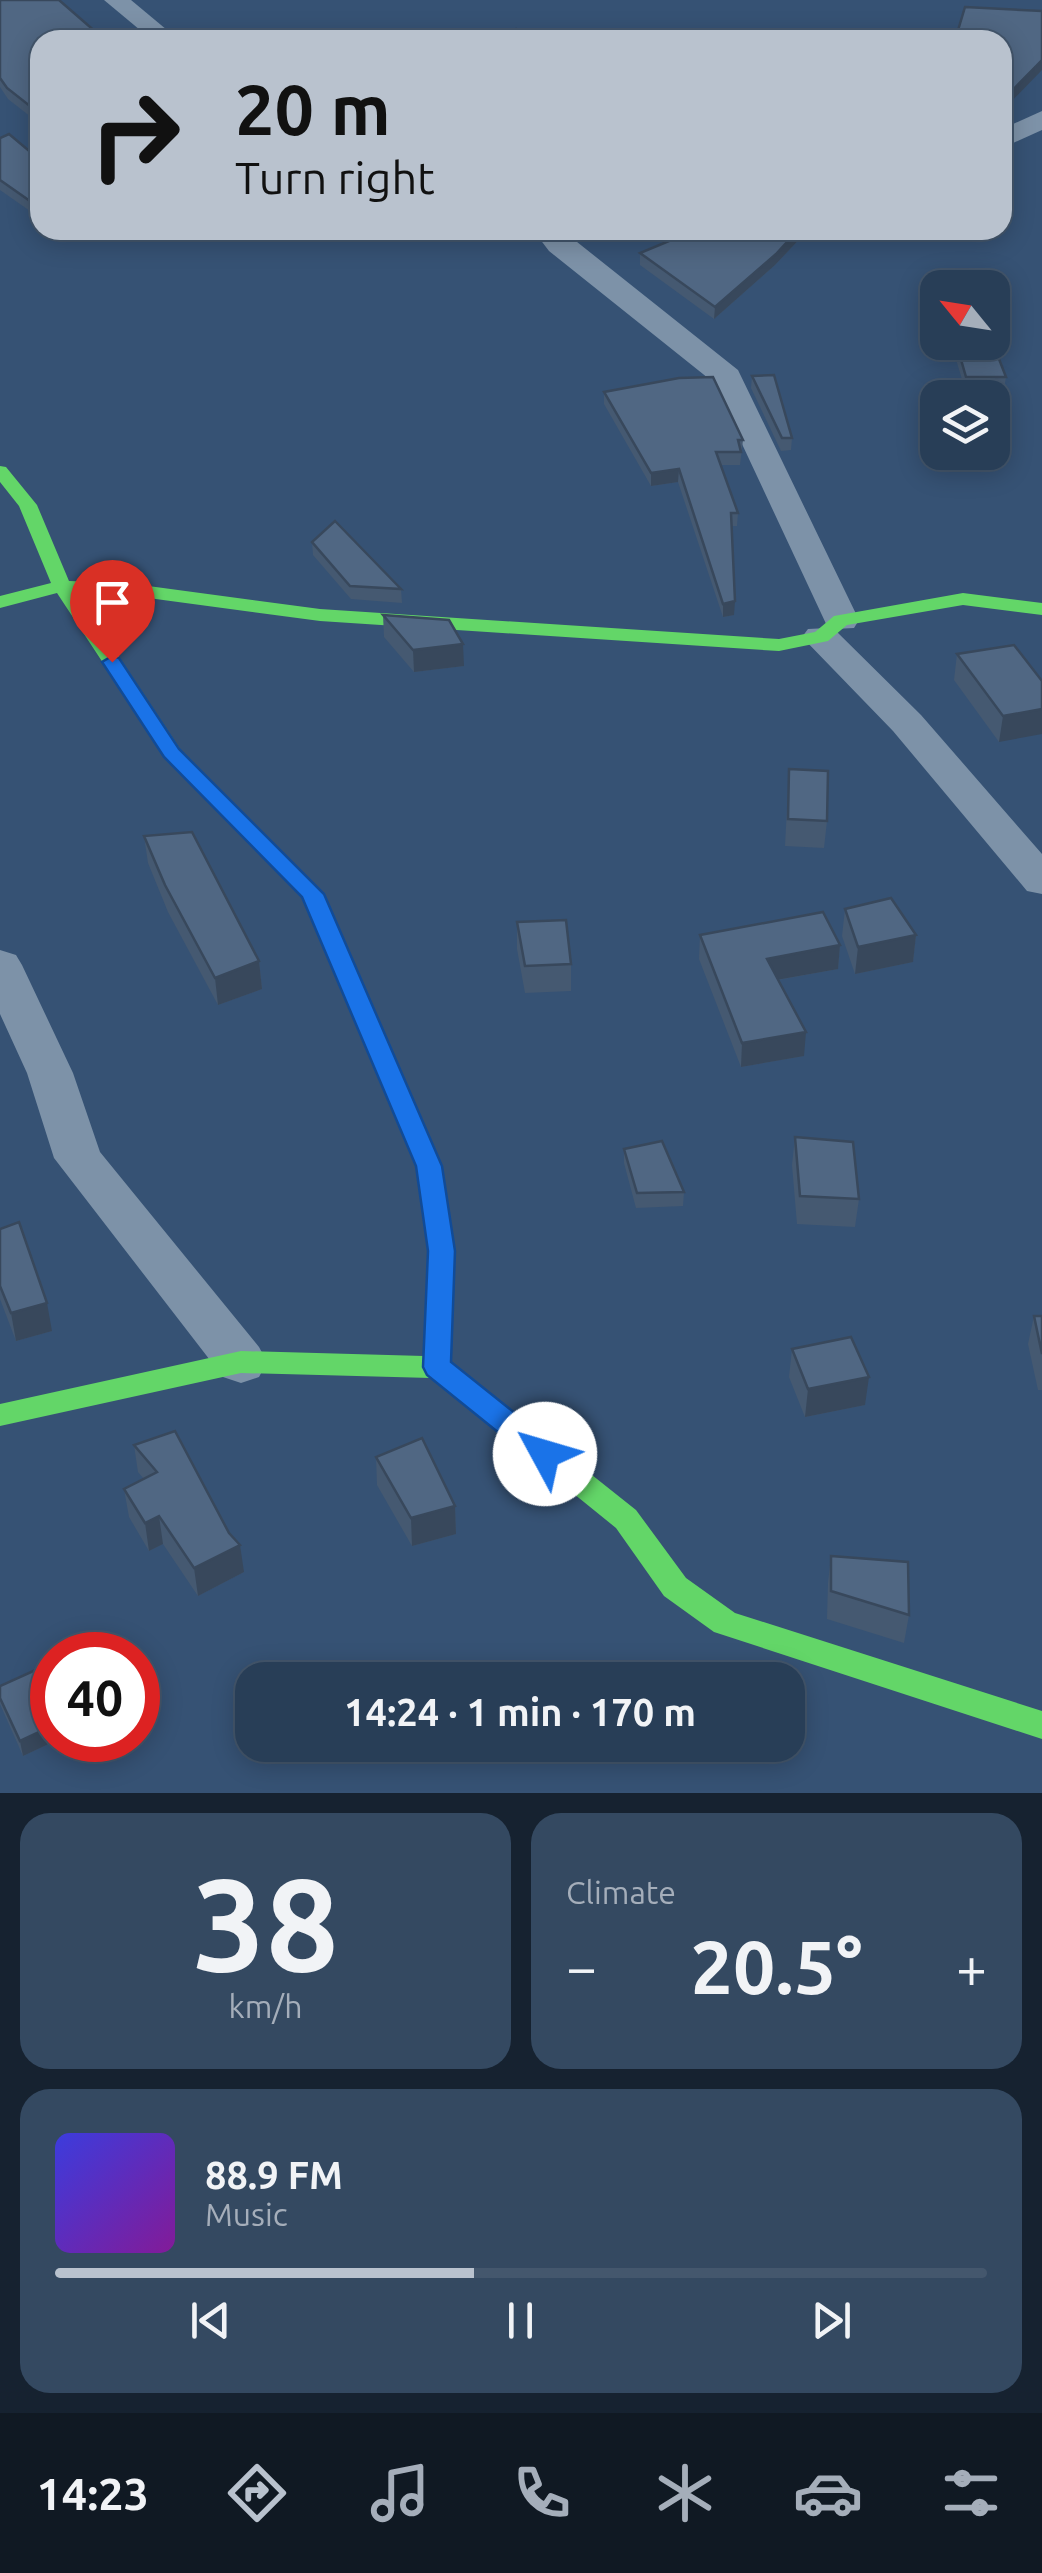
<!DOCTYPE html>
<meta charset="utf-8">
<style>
:root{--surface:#283e57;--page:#344961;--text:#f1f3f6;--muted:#a5aeba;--line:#44576d;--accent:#b9c2ce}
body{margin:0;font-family:Ubuntu,sans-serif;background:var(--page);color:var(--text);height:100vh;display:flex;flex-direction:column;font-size:38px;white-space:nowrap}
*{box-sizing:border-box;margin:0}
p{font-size:32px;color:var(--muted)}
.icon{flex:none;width:55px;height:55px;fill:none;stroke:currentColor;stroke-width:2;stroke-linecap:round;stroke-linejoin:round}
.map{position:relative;height:1793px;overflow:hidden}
.drawer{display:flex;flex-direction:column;gap:20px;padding:20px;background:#162230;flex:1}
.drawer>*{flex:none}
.guide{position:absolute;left:30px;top:30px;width:982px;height:210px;border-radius:30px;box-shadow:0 5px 25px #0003,0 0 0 2px var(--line);background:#b9c2ce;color:#111;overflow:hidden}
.needle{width:65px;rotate:300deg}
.controls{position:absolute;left:920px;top:270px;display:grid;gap:20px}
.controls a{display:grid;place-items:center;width:90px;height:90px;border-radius:20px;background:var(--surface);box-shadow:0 5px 25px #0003,0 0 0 2px var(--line);font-size:50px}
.speed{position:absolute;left:30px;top:1632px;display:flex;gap:20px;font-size:50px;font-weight:700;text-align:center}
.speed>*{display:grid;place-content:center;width:130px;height:130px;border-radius:50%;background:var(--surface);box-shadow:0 5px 25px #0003,0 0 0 2px var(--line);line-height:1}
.speed .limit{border:15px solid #d22;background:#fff;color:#111}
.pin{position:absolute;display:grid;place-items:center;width:85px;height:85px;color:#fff;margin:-102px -42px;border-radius:50% 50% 50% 0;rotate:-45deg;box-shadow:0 0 10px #0007}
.pin .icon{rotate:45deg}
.me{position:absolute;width:110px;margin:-55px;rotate:309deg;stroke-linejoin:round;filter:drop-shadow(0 0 8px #0008)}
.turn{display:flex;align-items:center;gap:35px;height:210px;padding:0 40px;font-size:45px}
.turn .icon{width:130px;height:130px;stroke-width:2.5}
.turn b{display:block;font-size:70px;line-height:85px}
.big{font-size:75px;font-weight:700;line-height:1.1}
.drawer .tile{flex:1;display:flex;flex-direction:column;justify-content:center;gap:15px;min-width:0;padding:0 35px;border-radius:30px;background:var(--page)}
.drawer .dial{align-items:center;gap:0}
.dial b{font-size:130px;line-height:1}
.song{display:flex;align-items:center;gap:30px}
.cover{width:120px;height:120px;border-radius:15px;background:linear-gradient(135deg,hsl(240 70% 55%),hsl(290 70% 35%))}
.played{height:10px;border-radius:5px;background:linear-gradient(90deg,var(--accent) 45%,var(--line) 45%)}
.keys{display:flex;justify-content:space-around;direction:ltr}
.heat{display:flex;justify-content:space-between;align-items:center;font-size:55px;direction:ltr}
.drawer .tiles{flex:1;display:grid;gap:20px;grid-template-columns:1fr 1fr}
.tile:last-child{grid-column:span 2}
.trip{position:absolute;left:235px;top:1662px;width:570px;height:100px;border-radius:30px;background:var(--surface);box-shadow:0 5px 25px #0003,0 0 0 2px var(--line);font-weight:700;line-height:100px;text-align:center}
.tab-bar{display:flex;height:160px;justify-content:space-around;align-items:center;background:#101923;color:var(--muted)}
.tab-bar .icon{width:70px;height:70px}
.tab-bar .selected{color:var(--accent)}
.tab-bar b{font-size:45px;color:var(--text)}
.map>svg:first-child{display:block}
</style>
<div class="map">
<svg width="1042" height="1793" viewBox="0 0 1042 1793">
<rect width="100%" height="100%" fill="#365274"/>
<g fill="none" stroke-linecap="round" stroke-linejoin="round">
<g fill="#7d92a8" fill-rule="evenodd">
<polygon points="104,0 131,0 179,40 152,40"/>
<polygon points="1042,111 1042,130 1002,148 1002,129"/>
<polygon points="533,230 562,230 738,370 859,620 854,628 834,629 921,715 1042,854 1042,894 1027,891 893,731 802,637 808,629 828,628 713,382 549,251"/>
<polygon points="0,950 16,955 22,965 73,1073 100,1152 259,1347 267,1362 259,1377 241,1383 223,1377 54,1158 27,1073 0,1014"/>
</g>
<polygon fill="#63d668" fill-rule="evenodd" points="0,466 6,467 37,505 69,581 126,583 320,609 779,639 815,632 834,616 963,593 1042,603 1042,615 963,605 847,625 828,641 779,651 320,621 126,595 76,592 180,749 323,894 442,1166 455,1251 451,1363 636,1510 686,1578 735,1613 1042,1711 1042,1739 714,1632 664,1596 616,1528 431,1378 241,1373 0,1426 0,1404 241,1351 424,1356 429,1251 416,1166 302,897 165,757 57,593 0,608 0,596 51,583 19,506 0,482"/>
</g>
<g fill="#455971">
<polygon points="0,0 40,40 40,124 8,99 0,87"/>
<polygon points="0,138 40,160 40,218 0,190"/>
<polygon points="690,230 808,230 775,265 714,319 640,265 640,253 690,232"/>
<polygon points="955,342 1006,377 1004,389 965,389 954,353"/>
<polygon points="752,376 792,438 791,450 781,451 751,388"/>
<polygon points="604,392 743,440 740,465 721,465 738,513 737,526 731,526 734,615 723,617 678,482 651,486 604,404"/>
<polygon points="312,542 401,589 402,603 351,599 313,555"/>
<polygon points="383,615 464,666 414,672 384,637"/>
<polygon points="957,654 1042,681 999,742 954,680"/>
<polygon points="789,769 827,821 824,848 785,846"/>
<polygon points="144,836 259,961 262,989 218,1005 168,912 148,863"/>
<polygon points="845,909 916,935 913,962 855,974 842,936"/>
<polygon points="517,922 571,964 571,991 525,993 517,949"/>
<polygon points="700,935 840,945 838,969 778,980 804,1056 741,1067 699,959"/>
<polygon points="795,1137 859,1199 855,1227 797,1224 792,1165"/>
<polygon points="624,1149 684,1192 683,1206 636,1208 624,1163"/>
<polygon points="0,1229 52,1331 16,1341 0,1299"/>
<polygon points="1034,1316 1042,1316 1042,1390 1038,1390 1028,1344"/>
<polygon points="792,1349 865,1405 805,1417 789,1377"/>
<polygon points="134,1445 244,1572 198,1596 163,1544 149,1551 129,1517 124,1489 144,1479 138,1472"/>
<polygon points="376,1457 455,1506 456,1534 412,1546 377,1485"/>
<polygon points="831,1556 909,1615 904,1643 827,1619 828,1583"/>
<polygon points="0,1686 52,1740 57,1740 23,1756 0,1704"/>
</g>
<g fill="#38485c">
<polygon points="1042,60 1042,70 1002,111 1002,101"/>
<polygon points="798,230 808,230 775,265 714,319 715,307"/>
<polygon points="679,469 678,482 651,486 651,473"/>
<polygon points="735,601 734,615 723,617 723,604"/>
<polygon points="463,644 464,666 414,672 413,650"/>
<polygon points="1042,709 1042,734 999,742 1003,716"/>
<polygon points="916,935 913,962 855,974 858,947"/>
<polygon points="840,945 838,969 765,982 767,959"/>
<polygon points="259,961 262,989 218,1005 215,978"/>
<polygon points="806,1032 804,1056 741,1067 742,1043"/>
<polygon points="47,1303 52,1331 16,1341 11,1313"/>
<polygon points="869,1377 865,1405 805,1417 808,1389"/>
<polygon points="455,1506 456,1534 412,1546 411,1518"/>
<polygon points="159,1516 163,1544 149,1551 145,1523"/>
<polygon points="240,1545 244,1572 198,1596 194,1568"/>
<polygon points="52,1726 52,1740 57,1740 23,1756 20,1741"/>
</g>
<g fill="#506783" stroke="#38485c" stroke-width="2.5">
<polygon points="0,0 59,0 105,40 40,40 40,114 7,88 0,78"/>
<polygon points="965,7 1042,11 1042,60 1002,101 1002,40 902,40 909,32 956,37"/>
<polygon points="516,29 518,40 391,40"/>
<polygon points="619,30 621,40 522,40"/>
<polygon points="340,33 344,40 269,40"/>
<polygon points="9,134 40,160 40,208 0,180 0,138"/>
<polygon points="690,230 798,230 776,254 715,307 640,253 693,231 690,231"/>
<polygon points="992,341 1006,377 966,377 956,342 992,342"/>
<polygon points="774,375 792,438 782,438 752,376"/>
<polygon points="713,377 743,440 738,440 741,452 716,452 738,513 731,513 735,601 723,604 679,469 651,473 604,392 679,378"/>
<polygon points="335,521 401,589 350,586 312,542"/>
<polygon points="383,615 449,620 463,644 413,650"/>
<polygon points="1014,645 1042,681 1042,709 1003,716 957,654"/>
<polygon points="789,769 828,771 827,821 788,819"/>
<polygon points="192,832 259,961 215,978 165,885 144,836"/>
<polygon points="891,898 916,935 858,947 845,909"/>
<polygon points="823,912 840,945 767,959 806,1032 742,1043 700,935"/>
<polygon points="566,920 571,964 525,966 517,922"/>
<polygon points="795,1137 853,1142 859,1199 800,1196"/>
<polygon points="662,1141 684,1192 637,1193 624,1149"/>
<polygon points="19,1222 47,1303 11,1313 0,1286 0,1229"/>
<polygon points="1034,1316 1042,1316 1042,1354"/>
<polygon points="851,1337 869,1377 808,1389 792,1349"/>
<polygon points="175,1431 229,1533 240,1545 194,1568 159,1516 145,1523 124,1489 157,1472 134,1445"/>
<polygon points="422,1438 455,1506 411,1518 376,1457"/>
<polygon points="831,1556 908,1562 909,1615 831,1591"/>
<polygon points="40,1668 52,1694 52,1726 20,1741 0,1698 0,1686"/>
</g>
<polygon fill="#1a73e8" stroke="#114b97" stroke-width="2.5" points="112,656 119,658 179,749 324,894 442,1166 455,1251 451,1362 555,1445 560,1454 555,1462 545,1465 535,1462 427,1375 423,1367 428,1251 416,1166 302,897 164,757 102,662"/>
</svg>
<div class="controls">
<a><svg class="needle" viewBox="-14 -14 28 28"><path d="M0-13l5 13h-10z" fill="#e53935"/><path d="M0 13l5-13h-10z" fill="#a5aeba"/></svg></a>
<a><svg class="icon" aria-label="layers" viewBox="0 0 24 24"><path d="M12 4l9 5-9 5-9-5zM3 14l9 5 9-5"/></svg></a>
</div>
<div class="speed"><div class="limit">40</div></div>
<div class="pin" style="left:112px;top:662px;background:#d93025"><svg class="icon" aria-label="arrive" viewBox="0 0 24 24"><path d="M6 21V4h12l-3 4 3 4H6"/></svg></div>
<svg class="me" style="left:545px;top:1454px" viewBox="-20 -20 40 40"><circle r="19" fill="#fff"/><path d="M0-13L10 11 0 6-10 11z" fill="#1a73e8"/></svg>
<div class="trip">14:24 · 1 min · 170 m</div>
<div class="guide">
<div class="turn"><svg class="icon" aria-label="right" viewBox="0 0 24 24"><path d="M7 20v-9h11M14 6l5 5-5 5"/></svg><div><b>20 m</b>Turn right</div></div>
</div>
</div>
<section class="drawer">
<div class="tiles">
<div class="tile dial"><b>38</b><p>km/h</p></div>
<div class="tile"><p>Climate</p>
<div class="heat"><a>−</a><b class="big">20.5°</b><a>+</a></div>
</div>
<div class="tile">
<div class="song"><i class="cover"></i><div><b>88.9 FM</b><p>Music</p></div></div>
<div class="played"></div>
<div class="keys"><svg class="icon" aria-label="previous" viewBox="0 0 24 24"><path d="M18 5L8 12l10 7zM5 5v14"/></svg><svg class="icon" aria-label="pause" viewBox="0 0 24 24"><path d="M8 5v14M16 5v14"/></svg><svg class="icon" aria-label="next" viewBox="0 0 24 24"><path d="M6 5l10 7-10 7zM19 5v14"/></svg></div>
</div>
</div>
</section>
<nav class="tab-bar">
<b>14:23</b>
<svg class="icon selected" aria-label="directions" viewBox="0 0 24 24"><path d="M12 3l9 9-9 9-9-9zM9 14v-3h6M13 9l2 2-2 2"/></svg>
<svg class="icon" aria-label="music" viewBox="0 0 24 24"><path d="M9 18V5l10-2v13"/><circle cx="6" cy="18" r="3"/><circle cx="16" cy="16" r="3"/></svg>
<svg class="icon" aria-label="phone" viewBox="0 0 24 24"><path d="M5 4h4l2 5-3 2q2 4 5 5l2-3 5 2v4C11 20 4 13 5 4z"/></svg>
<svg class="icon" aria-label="climate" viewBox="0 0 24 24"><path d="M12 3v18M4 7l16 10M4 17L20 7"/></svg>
<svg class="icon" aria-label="car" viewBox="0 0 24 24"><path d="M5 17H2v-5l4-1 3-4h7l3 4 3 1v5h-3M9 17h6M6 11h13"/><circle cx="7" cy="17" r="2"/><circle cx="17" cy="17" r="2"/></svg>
<svg class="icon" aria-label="filters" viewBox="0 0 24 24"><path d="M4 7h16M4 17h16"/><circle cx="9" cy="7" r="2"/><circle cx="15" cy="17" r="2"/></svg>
</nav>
